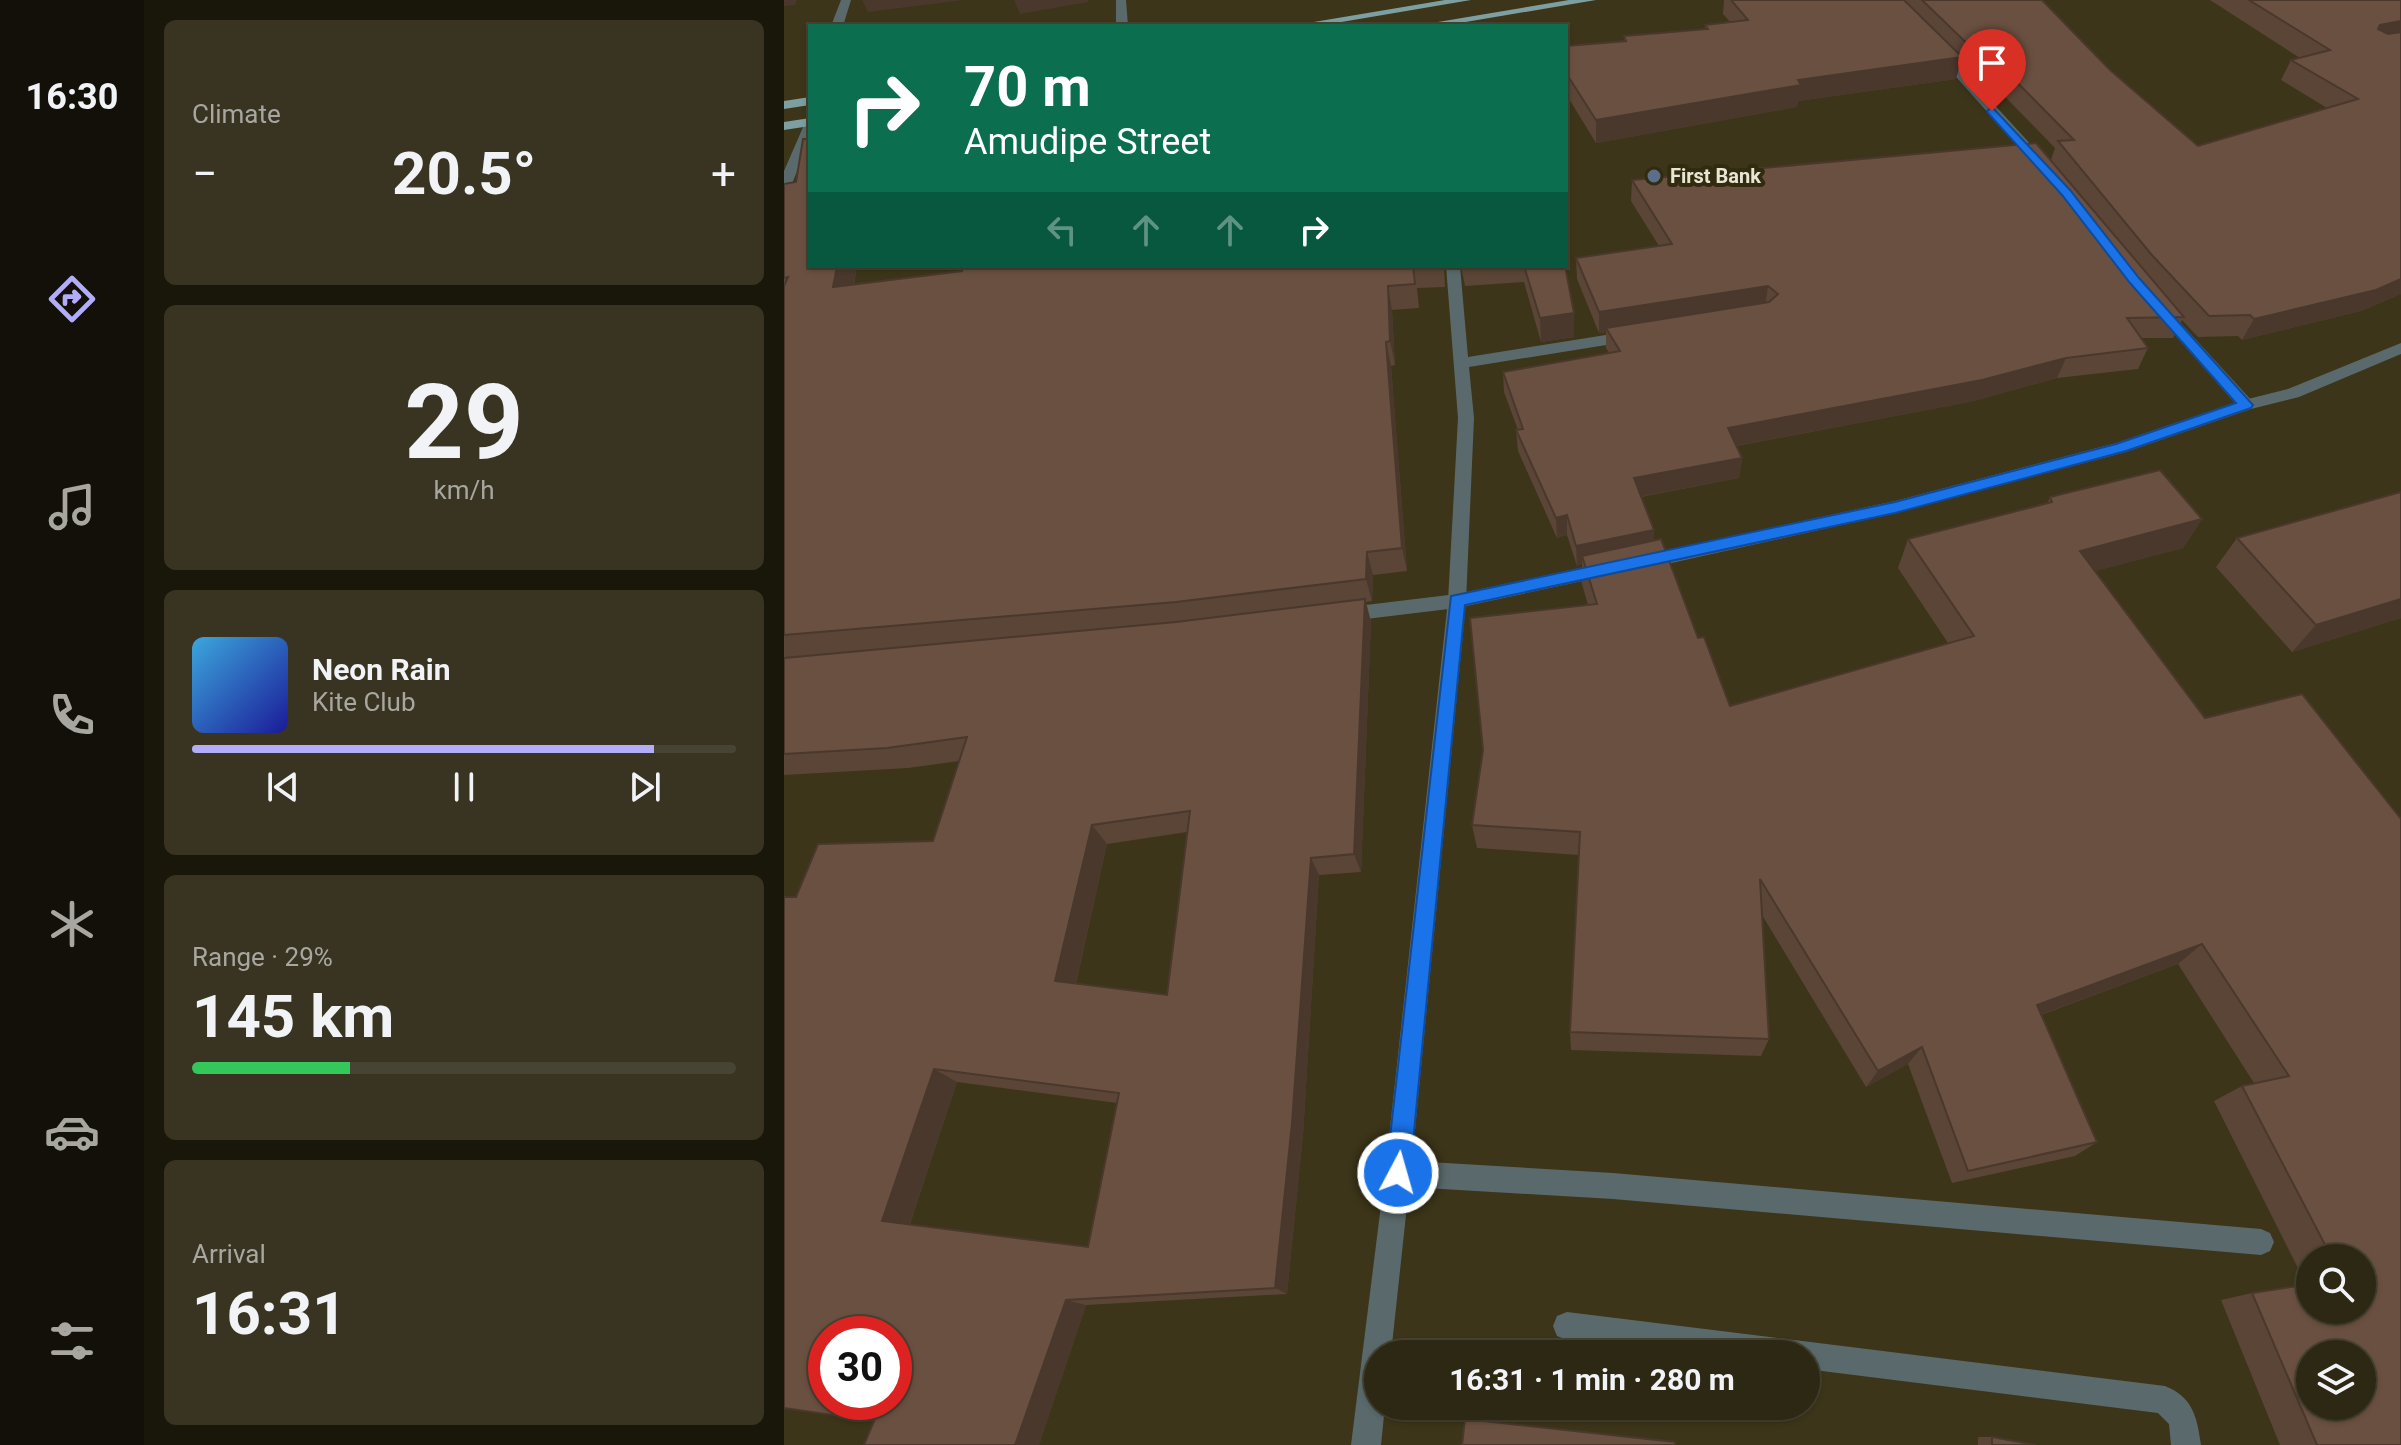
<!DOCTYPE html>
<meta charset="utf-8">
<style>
:root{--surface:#2d2813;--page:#393421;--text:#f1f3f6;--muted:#a7a6a0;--line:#484433;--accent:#b2adf9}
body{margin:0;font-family:Roboto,sans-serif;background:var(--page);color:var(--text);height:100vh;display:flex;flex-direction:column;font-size:30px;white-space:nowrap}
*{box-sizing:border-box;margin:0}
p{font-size:26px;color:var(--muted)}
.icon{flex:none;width:44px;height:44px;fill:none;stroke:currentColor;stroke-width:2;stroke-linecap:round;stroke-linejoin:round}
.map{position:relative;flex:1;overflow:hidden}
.drawer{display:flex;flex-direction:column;gap:20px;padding:20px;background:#19160a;width:640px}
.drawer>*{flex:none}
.hud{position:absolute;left:24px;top:24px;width:760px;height:244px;border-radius:0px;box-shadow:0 2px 6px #0004,0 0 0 2px var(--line);background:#0b6e4f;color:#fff;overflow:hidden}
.buttons{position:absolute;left:1512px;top:1244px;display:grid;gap:16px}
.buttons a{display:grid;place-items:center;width:80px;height:80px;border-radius:50%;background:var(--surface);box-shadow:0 2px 6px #0004,0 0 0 2px var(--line);font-size:40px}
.speed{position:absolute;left:24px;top:1316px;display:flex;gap:16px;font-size:40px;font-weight:700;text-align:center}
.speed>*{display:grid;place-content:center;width:104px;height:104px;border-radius:50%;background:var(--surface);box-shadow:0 2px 6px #0004,0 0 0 2px var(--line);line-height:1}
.speed .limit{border:12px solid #d22;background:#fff;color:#111}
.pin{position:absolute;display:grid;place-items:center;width:68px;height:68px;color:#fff;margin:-82px -34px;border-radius:50% 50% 50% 0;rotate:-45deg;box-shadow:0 0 8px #0007}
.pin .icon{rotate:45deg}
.me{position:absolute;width:88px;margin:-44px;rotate:6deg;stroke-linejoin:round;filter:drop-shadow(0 0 6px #0008)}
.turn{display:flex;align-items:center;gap:28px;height:168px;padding:0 24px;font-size:36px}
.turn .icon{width:104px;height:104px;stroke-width:2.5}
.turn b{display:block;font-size:56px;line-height:68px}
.lanes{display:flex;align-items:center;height:76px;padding:0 24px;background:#0003;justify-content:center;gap:40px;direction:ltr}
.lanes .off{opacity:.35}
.big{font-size:60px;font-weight:700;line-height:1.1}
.drawer .tile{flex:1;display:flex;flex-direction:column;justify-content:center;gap:12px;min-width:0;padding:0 28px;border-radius:12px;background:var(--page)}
.drawer .dial{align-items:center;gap:0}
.dial b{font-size:104px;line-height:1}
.song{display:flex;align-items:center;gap:24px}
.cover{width:96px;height:96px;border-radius:12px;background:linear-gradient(135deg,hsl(200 70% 55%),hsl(240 70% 35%))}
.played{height:8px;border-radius:4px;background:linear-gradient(90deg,var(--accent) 85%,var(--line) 85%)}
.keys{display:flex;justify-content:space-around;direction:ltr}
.heat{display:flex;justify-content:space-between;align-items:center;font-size:44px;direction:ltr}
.charge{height:12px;border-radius:6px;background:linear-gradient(90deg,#34c759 29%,var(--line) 0)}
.trip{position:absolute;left:580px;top:1340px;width:456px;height:80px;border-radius:40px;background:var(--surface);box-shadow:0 2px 6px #0004,0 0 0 2px var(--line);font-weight:700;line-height:80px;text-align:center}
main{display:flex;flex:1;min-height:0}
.tabs{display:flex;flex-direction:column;width:144px;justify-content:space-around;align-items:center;background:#121008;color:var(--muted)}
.tabs .icon{width:56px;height:56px}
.tabs .active{color:var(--accent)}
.tabs b{font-size:36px;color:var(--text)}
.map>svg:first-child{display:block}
</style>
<main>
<nav class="tabs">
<b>16:30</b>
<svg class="icon active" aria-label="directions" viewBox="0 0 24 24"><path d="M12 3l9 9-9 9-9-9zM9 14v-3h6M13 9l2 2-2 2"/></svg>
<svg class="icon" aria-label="music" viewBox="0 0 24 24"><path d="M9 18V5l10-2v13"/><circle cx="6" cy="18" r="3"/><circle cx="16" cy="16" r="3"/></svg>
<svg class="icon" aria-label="phone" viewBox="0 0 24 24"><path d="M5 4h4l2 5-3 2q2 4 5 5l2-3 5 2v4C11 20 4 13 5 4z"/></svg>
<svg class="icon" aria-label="climate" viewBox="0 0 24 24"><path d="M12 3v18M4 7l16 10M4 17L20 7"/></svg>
<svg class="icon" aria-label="car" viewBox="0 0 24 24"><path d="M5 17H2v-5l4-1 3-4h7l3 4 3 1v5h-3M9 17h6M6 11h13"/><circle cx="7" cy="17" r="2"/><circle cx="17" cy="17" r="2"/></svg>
<svg class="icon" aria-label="filters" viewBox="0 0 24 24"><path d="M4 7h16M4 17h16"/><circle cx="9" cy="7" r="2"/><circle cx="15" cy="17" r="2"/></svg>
</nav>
<section class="drawer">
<div class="tile"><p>Climate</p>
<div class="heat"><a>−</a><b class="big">20.5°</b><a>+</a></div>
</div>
<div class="tile dial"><b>29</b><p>km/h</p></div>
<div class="tile">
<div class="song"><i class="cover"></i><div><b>Neon Rain</b><p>Kite Club</p></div></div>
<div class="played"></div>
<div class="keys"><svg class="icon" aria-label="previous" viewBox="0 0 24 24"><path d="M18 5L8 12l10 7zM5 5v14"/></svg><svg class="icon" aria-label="pause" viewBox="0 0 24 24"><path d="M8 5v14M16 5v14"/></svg><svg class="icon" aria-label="next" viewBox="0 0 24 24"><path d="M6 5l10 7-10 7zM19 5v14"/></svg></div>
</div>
<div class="tile"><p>Range · 29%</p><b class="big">145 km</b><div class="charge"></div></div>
<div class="tile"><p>Arrival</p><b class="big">16:31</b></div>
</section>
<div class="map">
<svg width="1617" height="1445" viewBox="0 0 1617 1445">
<rect width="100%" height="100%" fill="#3c3519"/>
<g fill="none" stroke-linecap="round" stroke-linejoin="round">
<path fill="#5a6a6c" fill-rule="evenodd" d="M783,1312L1381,1386C1409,1397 1413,1417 1417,1445H1387L1385,1424L1374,1413L1022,1369V1354H901L783,1340L773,1336L769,1326L773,1316Z"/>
<g fill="#5a6a6c" fill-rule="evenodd">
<polygon points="57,0 67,0 59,26 47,26"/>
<polygon points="332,0 342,0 344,26 332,26"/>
<polygon points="1151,49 1159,49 1262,161 1262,167 1252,167 1151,53"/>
<polygon points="26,121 26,140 7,186 0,190 0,171 20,125"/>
<polygon points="662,266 676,266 684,357 847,331 855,336 847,341 685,367 690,418 682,601 628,1161 829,1173 1477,1229 1486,1233 1490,1242 1486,1251 1477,1255 829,1199 625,1187 607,1354 594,1354 594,1406 601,1406 597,1445 567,1445 601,1173 664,601 674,418"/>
<polygon points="1376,304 1381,306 1468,401 1468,409 1456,409 1371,312 1369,309"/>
</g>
<g fill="#5a6a6c" fill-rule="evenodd">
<polygon points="1617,343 1617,354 1515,397 1467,409 1342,452 1111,513 856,570 847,563 856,556 1111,501 1332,443 1456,401 1504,389"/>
<polygon points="825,562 831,564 834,569 831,574 673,608 557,622 548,615 557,608 673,594"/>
</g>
<g fill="#7d9fa1" fill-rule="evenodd">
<polygon points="661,0 687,0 534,26 506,26"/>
<polygon points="785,0 812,0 658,26 630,26"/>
<polygon points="26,97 26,105 0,109 0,101"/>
<polygon points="26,118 26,126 0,130 0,122"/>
</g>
</g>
<g fill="#5b4537" fill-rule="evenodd">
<path d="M940,0H1258L1326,70L1414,146L1543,108L1497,80L1507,60L1516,58L1426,0H1617V294L1577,311L1458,340L1454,336L1414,337L1398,320L1389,338H1357L1364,348L1354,369L1273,378L1190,401L953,446L958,458L955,478L857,497L870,530L869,541L877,539L914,638L920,637L946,706L1164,643L1114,568L1124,539L1263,504L1266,497L1376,470L1418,519L1399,548L1311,571L1421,718L1518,694L1617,819V1445H1496L1437,1300L1468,1293L1522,1284L1430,1101L1458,1086L1470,1083L1394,964L1257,1015L1313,1142L1291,1156L1168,1183L1124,1064L1082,1087L978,915L985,1039L977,1056L787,1050L786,1032L795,855L693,848L688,825L699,750L686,618L804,605L798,584V564L793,566L783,535L773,538L734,451L732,430H734L720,392L719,372L825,353L822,348V332L815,333L793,279L792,258L875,246L847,201L848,180L1252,143L1267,160L1271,148L1199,74L1191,76L1176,62L1172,79L1014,101L1013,107L812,143L782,94V46L840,41V36L921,29V25L946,22L939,14ZM1526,1258H1578V1310H1526ZM1526,1354H1578V1406H1526Z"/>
<path d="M0,184L26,266H73L70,285L401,268L408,266H660L661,287L633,288L635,308L608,310L611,365L607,366L623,571L589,575L588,601L582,602L587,622L577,872L535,875L519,1135L503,1294L302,1305L255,1445H80L90,1421L12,897L149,841L175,761L124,768L0,775ZM403,832L383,995L292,984L323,844ZM173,1082L333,1103L304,1247L126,1224Z"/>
<polygon points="677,266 781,266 790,337 757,342 740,282 681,286"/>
<polygon points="1453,538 1617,618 1508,652 1432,567"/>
<polygon points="1194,1437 1208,1437 1252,1445 1194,1445"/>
</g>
<g fill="#4a382d">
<polygon points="0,0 13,0 11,5 0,6"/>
<polygon points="78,0 180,0 84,12"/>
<polygon points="230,0 304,0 304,2 236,14"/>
<polygon points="1617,21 1617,37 1585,45 1596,25"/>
<polygon points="1205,54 1199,74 1191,76 1196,56"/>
<polygon points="1178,57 1172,79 1014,101 1013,107 812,143 812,120 1014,80"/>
<polygon points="53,266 73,266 65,311 49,287"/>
<polygon points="1617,279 1617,294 1577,311 1458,340 1470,319"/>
<polygon points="604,286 608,310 611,365 606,341"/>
<polygon points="984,286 981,307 822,328 822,332 815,333 815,312"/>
<polygon points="790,313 790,337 757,342 756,318"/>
<polygon points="602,342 607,366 623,571 618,548"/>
<polygon points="1282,358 1273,378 1190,401 941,448 944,428"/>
<polygon points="958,458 955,478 849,498 850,478"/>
<polygon points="783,515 783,535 773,538 772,518"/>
<polygon points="1418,519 1399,548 1281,579 1296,551"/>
<polygon points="870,530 868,549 798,556 798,564 793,566 792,546"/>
<polygon points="583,552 589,575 588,601 582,579"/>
<polygon points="581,599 587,622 577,872 570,854"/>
<polygon points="1617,599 1617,618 1508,652 1532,625"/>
<polygon points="308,825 323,844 289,996 271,981"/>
<polygon points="527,858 535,875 519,1135 503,1294 491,1288"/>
<polygon points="1418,944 1394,964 1234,1023 1253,1005"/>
<polygon points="1138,1047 1124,1064 1082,1087 1094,1071"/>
<polygon points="150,1069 173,1082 124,1229 98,1221"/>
<polygon points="282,1300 302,1305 255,1445 231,1445"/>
</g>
<g fill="#6a5040" stroke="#4a382d" stroke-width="2" fill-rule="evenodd">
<polygon points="947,0 1120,0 1178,57 1014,80 1017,85 812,120 782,73 782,46 842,41 840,36 924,29 921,25 964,20"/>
<polygon points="1138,0 1258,0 1326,70 1414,146 1574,99 1507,60 1546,50 1465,0 1617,0 1617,21 1596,25 1594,29 1604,34 1617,32 1617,279 1592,290 1470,319 1466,315 1425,316 1367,254 1274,141 1290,140 1205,54 1196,56"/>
<polygon points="19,139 26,139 26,266 53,266 49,287 178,271 179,266 400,266 401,268 408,266 629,266 631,284 604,286 606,341 602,342 618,548 583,552 582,579 392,602 0,635 0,286 4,277 0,278 0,184 12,182"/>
<polygon points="1252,143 1400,317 1343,318 1364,348 1282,358 1198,380 944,428 958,458 850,478 870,530 792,546 783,515 772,518 732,430 739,429 719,372 836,351 822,328 985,302 994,294 984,286 815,312 792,258 888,244 848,180"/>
<polygon points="740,266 781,266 790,313 756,318"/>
<path d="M1376,470L1418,519L1296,551L1421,718L1518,694L1617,819V1445H1533L1468,1293L1526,1284V1310H1578V1258H1548L1458,1086L1505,1076L1418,944L1253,1005L1313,1142L1184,1171L1138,1047L1094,1071L976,879L985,1039L786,1032L796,832L688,825L699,750L686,618L813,604L798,556L877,539L914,638L920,637L946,706L1190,636L1124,539L1268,502L1266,497ZM1526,1354H1578V1406H1526Z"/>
<polygon points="1617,492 1617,599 1532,625 1453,538"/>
<path d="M581,599L570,854L527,858L508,1123L491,1288L282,1300L231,1445H80L90,1421L0,1408V897H12L34,844L149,841L183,737L103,748L0,754V658L392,622ZM406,811L383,995L271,981L308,825ZM150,1069L335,1093L304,1247L98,1221ZM42,1334H110V1402H42Z"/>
<polygon points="681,1419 891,1442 891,1445 678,1445"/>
<polygon points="1208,1437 1252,1445 1208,1445"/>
</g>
<polygon fill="#1a73e8" stroke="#114b97" stroke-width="2" points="1208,107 1286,190 1355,278 1469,405 1467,408 1342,451 1111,513 681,605 626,1173 622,1181 614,1184 606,1181 602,1173 667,596 1111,502 1332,444 1452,403 1346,283 1278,195 1204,113 1203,111"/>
<circle fill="#5c6f8a" stroke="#312b0f" stroke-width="3" cx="870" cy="176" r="8"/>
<g text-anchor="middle" stroke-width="8" stroke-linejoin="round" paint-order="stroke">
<g font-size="20" font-weight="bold" fill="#e9e5d5" stroke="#312b0f" text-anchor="start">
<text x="886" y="183">First Bank</text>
</g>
</g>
</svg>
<div class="buttons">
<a><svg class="icon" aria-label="search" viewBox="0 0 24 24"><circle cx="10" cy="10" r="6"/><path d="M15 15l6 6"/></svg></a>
<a><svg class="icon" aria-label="layers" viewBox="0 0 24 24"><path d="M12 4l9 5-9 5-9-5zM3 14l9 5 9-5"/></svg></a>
</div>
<div class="speed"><div class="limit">30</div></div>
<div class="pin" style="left:1208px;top:111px;background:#d93025"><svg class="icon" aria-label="arrive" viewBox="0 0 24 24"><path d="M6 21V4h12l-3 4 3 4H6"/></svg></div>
<svg class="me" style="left:614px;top:1173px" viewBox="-20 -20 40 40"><circle r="17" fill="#1a73e8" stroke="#fff" stroke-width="3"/><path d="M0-11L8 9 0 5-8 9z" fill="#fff"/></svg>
<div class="trip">16:31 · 1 min · 280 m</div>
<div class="hud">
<div class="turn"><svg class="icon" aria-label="right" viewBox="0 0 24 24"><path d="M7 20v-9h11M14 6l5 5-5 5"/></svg><div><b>70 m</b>Amudipe Street</div></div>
<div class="lanes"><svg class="icon off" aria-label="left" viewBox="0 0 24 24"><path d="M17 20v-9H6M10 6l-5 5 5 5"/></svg><svg class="icon off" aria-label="ahead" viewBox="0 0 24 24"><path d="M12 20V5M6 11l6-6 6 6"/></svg><svg class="icon off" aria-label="ahead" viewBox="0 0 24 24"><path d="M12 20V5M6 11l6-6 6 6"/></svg><svg class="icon" aria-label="right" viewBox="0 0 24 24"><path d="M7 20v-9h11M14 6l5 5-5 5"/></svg></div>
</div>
</div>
</main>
